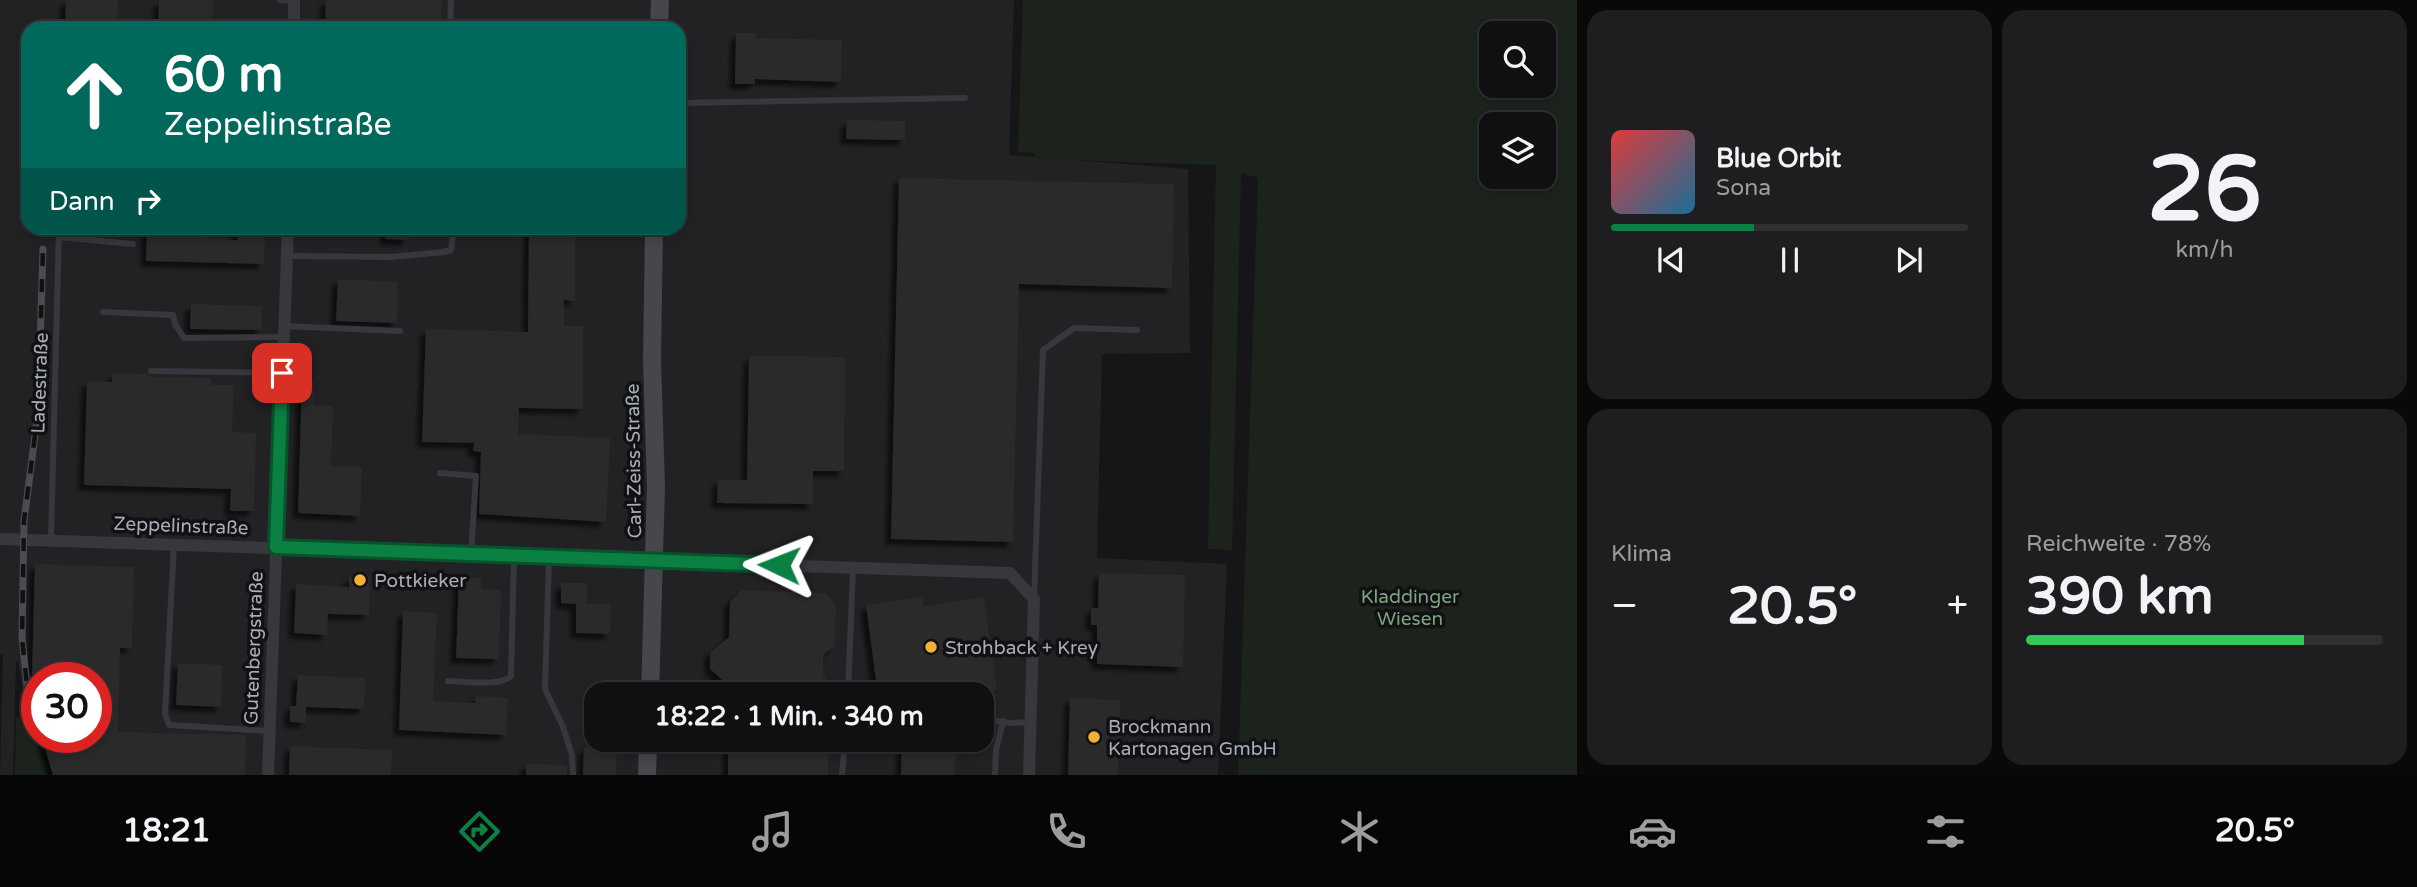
<!DOCTYPE html>
<html lang="de">
<meta charset="utf-8">
<style>
:root{--surface:#101012;--page:#1e1e20;--text:#f1f3f6;--muted:#9c9d9f;--line:#303032;--accent:#0b8043}
body{margin:0;font-family:"Varela Round",sans-serif;background:var(--page);color:var(--text);height:100vh;display:flex;flex-direction:column;font-size:26px;white-space:nowrap}
*{box-sizing:border-box;margin:0}
p{font-size:23px;color:var(--muted)}
.icon{flex:none;width:38px;height:38px;fill:none;stroke:currentColor;stroke-width:2;stroke-linecap:round;stroke-linejoin:round}
.map{position:relative;flex:1;overflow:hidden}
.drawer{display:flex;flex-direction:column;gap:10px;padding:10px;background:#09090a;width:840px}
.drawer>*{flex:none}
.top-card{position:absolute;left:21px;top:21px;width:665px;height:214px;border-radius:21px;box-shadow:0 4px 10px #0003,0 0 0 2px var(--line);background:#00695c;color:#fff;overflow:hidden}
.buttons{position:absolute;left:1479px;top:21px;display:grid;gap:14px}
.buttons a{display:grid;place-items:center;width:77px;height:77px;border-radius:14px;background:var(--surface);box-shadow:0 4px 10px #0003,0 0 0 2px var(--line);font-size:35px}
.speed{position:absolute;left:21px;top:662px;display:flex;gap:14px;font-size:35px;font-weight:700;text-align:center}
.speed>*{display:grid;place-content:center;width:91px;height:91px;border-radius:50%;background:var(--surface);box-shadow:0 4px 10px #0003,0 0 0 2px var(--line);line-height:1}
.speed .limit{border:10px solid #d22;background:#fff;color:#111}
.pin{position:absolute;display:grid;place-items:center;width:60px;height:60px;color:#fff;margin:-30px;border-radius:14px;box-shadow:0 4px 10px #0006}
.me{position:absolute;width:77px;margin:-38px;rotate:272deg;stroke-linejoin:round;filter:drop-shadow(0 0 5px #0008)}
.turn{display:flex;align-items:center;gap:24px;height:147px;padding:0 28px;font-size:32px}
.turn .icon{width:91px;height:91px;stroke-width:2.5}
.turn b{display:block;font-size:49px;line-height:60px}
.then{display:flex;align-items:center;height:66px;padding:0 28px;background:#0003;gap:14px;font-size:26px}
.big{font-size:52px;font-weight:700;line-height:1.1}
.drawer .card{flex:1;display:flex;flex-direction:column;justify-content:center;gap:10px;min-width:0;padding:0 24px;border-radius:21px;background:var(--page)}
.drawer .dial{align-items:center;gap:0}
.dial b{font-size:91px;line-height:1}
.song{display:flex;align-items:center;gap:21px}
.cover{width:84px;height:84px;border-radius:10px;background:linear-gradient(135deg,hsl(0 70% 55%),hsl(200 70% 35%))}
.played{height:7px;border-radius:4px;background:linear-gradient(90deg,var(--accent) 40%,var(--line) 40%)}
.keys{display:flex;justify-content:space-around;direction:ltr}
.heat{display:flex;justify-content:space-between;align-items:center;font-size:38px;direction:ltr}
.charge{height:10px;border-radius:5px;background:linear-gradient(90deg,#34c759 78%,var(--line) 0)}
.drawer .tiles{flex:1;display:grid;gap:10px;grid-template-columns:repeat(2,1fr)}
.trip{position:absolute;left:584px;top:682px;width:410px;height:70px;border-radius:21px;background:var(--surface);box-shadow:0 4px 10px #0003,0 0 0 2px var(--line);font-weight:700;line-height:70px;text-align:center}
.dock{display:flex;height:112px;justify-content:space-around;align-items:center;background:#060607;color:var(--muted)}
.dock .icon{width:49px;height:49px}
.dock .on{color:var(--accent)}
.dock b{font-size:32px;color:var(--text)}
main{display:flex;flex:1;min-height:0}
.map>svg:first-child{display:block}
</style>
<main>
<div class="map">
<svg width="1577" height="775" viewBox="0 0 1577 775">
<defs>
<filter id="shadow"><feDropShadow dx="-5.5" dy="5.5" stdDeviation="2" flood-color="#0009"/></filter>
</defs>
<rect width="100%" height="100%" fill="#161618"/>
<path fill="#222225" fill-rule="evenodd" d="M0,0H1014L1009,155L1188,169L1190,353L1102,354L1097,558L1227,564L1218,775H52L41,737H96V677H37V733L30,734L18,661L16,662L13,775H0L3,655L0,654ZM28,28H679V228H28ZM597,695H982V740H597Z"/>
<g fill="#1c231d" fill-rule="evenodd">
<path d="M1023,0H1577V775H1238L1258,178L1241,173L1232,550L1208,549L1216,165L1035,159V153L1018,152ZM1491,33H1544V86H1491ZM1544,124V177H1491V124Z"/>
<polygon points="16,717 27,718 30,733 35,733 49,775 15,775"/>
</g>
<g fill="#29292c" filter="url(#shadow)">
<polygon points="66,0 118,0 117,28 65,28"/>
<polygon points="159,0 213,0 212,28 158,28"/>
<polygon points="326,0 442,0 441,28 325,28"/>
<polygon points="736,33 756,33 756,38 842,40 841,82 755,79 755,84 735,84"/>
<polygon points="847,120 905,121 905,140 846,139"/>
<polygon points="899,178 1174,184 1172,288 1019,284 1013,542 891,539"/>
<polygon points="147,228 207,228 207,239 237,240 237,228 265,228 264,264 146,261"/>
<polygon points="386,228 408,228 408,240 385,239"/>
<polygon points="529,228 575,228 575,301 564,300 564,326 583,326 583,409 519,408 518,434 610,438 606,522 479,514 481,452 473,451 474,443 422,442 426,329 528,332"/>
<polygon points="338,279 398,282 397,323 336,321"/>
<polygon points="191,304 262,306 262,330 190,329"/>
<polygon points="749,356 845,357 844,471 813,471 813,504 717,503 718,480 747,480"/>
<polygon points="112,373 146,374 151,377 211,378 211,385 234,385 232,432 256,433 254,511 230,511 231,489 84,485 87,381 112,382"/>
<polygon points="302,381 314,381 314,405 333,406 331,466 362,467 360,516 298,513"/>
<polygon points="35,564 134,567 132,648 120,648 118,732 246,735 245,775 53,775 42,737 96,737 96,677 32,677"/>
<polygon points="1099,573 1185,575 1183,667 1097,664 1097,625 1091,625 1091,608 1098,608"/>
<polygon points="349,577 370,577 369,615 328,614 327,635 294,633 296,584 349,587"/>
<polygon points="459,578 481,578 481,589 501,590 499,659 456,658"/>
<polygon points="561,583 587,583 587,604 611,604 610,634 576,633 576,604 561,603"/>
<polygon points="742,590 825,593 836,604 835,646 823,655 823,675 834,686 834,695 727,695 727,684 710,669 710,653 729,637 730,601"/>
<polygon points="922,597 924,606 984,597 997,690 962,695 942,695 941,689 897,695 878,695 866,605"/>
<polygon points="403,611 437,613 433,701 475,703 476,696 508,698 506,735 399,730"/>
<polygon points="178,663 222,665 221,707 176,705"/>
<polygon points="298,675 365,678 364,709 306,707 306,723 290,722 290,706 296,706"/>
<polygon points="1070,698 1120,700 1118,775 1068,775"/>
<polygon points="728,740 829,740 828,775 728,775"/>
<polygon points="902,740 956,740 955,775 901,775"/>
<polygon points="290,746 392,750 391,775 289,775"/>
<polygon points="584,747 617,748 616,775 583,775"/>
<polygon points="526,764 567,765 567,775 526,775"/>
</g>
<g fill="none" stroke-linecap="round" stroke-linejoin="round">
<g stroke="#37383d" stroke-width="6">
<polyline points="280,0 294,1"/>
<polyline points="450,28 451,0"/>
<polyline points="679,103 965,98"/>
<polyline points="59,237 133,244"/>
<polyline points="287,256 391,257 444,252 451,250 454,228"/>
<polyline points="103,312 173,315 175,324 184,338 284,337"/>
<polyline points="284,326 400,331"/>
<polyline points="151,371 282,373"/>
<polyline points="440,473 476,476 471,554"/>
<polyline points="51,540 59,228"/>
<polyline points="174,544 165,714 169,725 269,731"/>
<polyline points="549,557 545,689 563,727 572,755 573,775"/>
<polyline points="1034,598 1043,350 1074,328 1137,330"/>
<path d="M448,681C463,681 501,687 511,676L514,556"/>
<polyline points="848,695 853,568"/>
<polyline points="982,719 1012,723 1030,722"/>
<polyline points="842,775 845,740"/>
<polyline points="995,775 996,750 1003,721"/>
</g>
<g stroke="#37383d" stroke-width="12">
<polyline points="294,28 294,0"/>
<polyline points="0,539 1010,573 1034,599 1029,775"/>
<polyline points="268,775 288,228"/>
</g>
<g stroke="#45474d" stroke-width="18">
<polyline points="659,28 660,0"/>
<polyline points="650,695 656,487 652,360 654,228"/>
<polyline points="647,775 648,740"/>
</g>
<defs>
<polyline id="rail" points="36,732 27,686 22,638 24,521 38,412 43,249"/>
</defs>
<use href="#rail" stroke="#4a4c52" stroke-width="7"/>
<use href="#rail" stroke="#111113" stroke-width="4.5" stroke-dasharray="13" stroke-linecap="butt"/>
</g>
<g fill="none" stroke-linecap="round" stroke-linejoin="round">
<defs>
<polyline id="route" points="282,373 276,547 779,565"/>
</defs>
<use href="#route" stroke="#07532c" stroke-width="18"/>
<use href="#route" stroke="#0b8043" stroke-width="12"/>
</g>
<g fill="#f2b134" stroke="#111113" stroke-width="2.5">
<circle cx="360" cy="580" r="7"/>
<circle cx="931" cy="647" r="7"/>
<circle cx="1094" cy="737" r="7"/>
</g>
<g text-anchor="middle" stroke-width="7" stroke-linejoin="round" paint-order="stroke">
<g font-size="19" fill="#a8adb8" stroke="#111113">
<text transform="translate(39 383) rotate(-88)" y="7">Ladestraße</text>
<text transform="translate(633 461) rotate(-91)" y="7">Carl-Zeiss-Straße</text>
<text transform="translate(181 525) rotate(2)" y="7">Zeppelinstraße</text>
<text transform="translate(253 648) rotate(-88)" y="7">Gutenbergstraße</text>
</g>
<g font-size="19" fill="#a8adb8" stroke="#111113" text-anchor="start">
<text x="374" y="587">Pottkieker</text>
<text x="945" y="654">Strohback + Krey</text>
<text x="1108" y="733">Brockmann<tspan x="1108" dy="22">Kartonagen GmbH</tspan></text>
</g>
<g font-size="19" fill="#7fa381" stroke="#111113">
<text x="1410" y="603">Kladdinger<tspan x="1410" dy="22">Wiesen</tspan></text>
</g>
</g>
</svg>
<div class="buttons">
<a><svg class="icon" aria-label="search" viewBox="0 0 24 24"><circle cx="10" cy="10" r="6"/><path d="M15 15l6 6"/></svg></a>
<a><svg class="icon" aria-label="layers" viewBox="0 0 24 24"><path d="M12 4l9 5-9 5-9-5zM3 14l9 5 9-5"/></svg></a>
</div>
<div class="speed"><div class="limit">30</div></div>
<div class="pin" style="left:282px;top:373px;background:#d93025"><svg class="icon" aria-label="arrive" viewBox="0 0 24 24"><path d="M6 21V4h12l-3 4 3 4H6"/></svg></div>
<svg class="me" style="left:779px;top:565px" viewBox="-20 -20 40 40"><path d="M0-17L14 15 0 8-14 15z" fill="#0b8043" stroke="#fff" stroke-width="4"/></svg>
<div class="trip">18:22 · 1 Min. · 340 m</div>
<div class="top-card">
<div class="turn"><svg class="icon" aria-label="ahead" viewBox="0 0 24 24"><path d="M12 20V5M6 11l6-6 6 6"/></svg><div><b>60 m</b>Zeppelinstraße</div></div>
<div class="then">Dann<svg class="icon" aria-label="right" viewBox="0 0 24 24"><path d="M7 20v-9h11M14 6l5 5-5 5"/></svg></div>
</div>
</div>
<section class="drawer">
<div class="tiles">
<div class="card">
<div class="song"><i class="cover"></i><div><b>Blue Orbit</b><p>Sona</p></div></div>
<div class="played"></div>
<div class="keys"><svg class="icon" aria-label="previous" viewBox="0 0 24 24"><path d="M18 5L8 12l10 7zM5 5v14"/></svg><svg class="icon" aria-label="pause" viewBox="0 0 24 24"><path d="M8 5v14M16 5v14"/></svg><svg class="icon" aria-label="next" viewBox="0 0 24 24"><path d="M6 5l10 7-10 7zM19 5v14"/></svg></div>
</div>
<div class="card dial"><b>26</b><p>km/h</p></div>
<div class="card"><p>Klima</p>
<div class="heat"><a>−</a><b class="big">20.5°</b><a>+</a></div>
</div>
<div class="card"><p>Reichweite · 78%</p><b class="big">390 km</b><div class="charge"></div></div>
</div>
</section>
</main>
<nav class="dock">
<b>18:21</b>
<svg class="icon on" aria-label="directions" viewBox="0 0 24 24"><path d="M12 3l9 9-9 9-9-9zM9 14v-3h6M13 9l2 2-2 2"/></svg>
<svg class="icon" aria-label="music" viewBox="0 0 24 24"><path d="M9 18V5l10-2v13"/><circle cx="6" cy="18" r="3"/><circle cx="16" cy="16" r="3"/></svg>
<svg class="icon" aria-label="phone" viewBox="0 0 24 24"><path d="M5 4h4l2 5-3 2q2 4 5 5l2-3 5 2v4C11 20 4 13 5 4z"/></svg>
<svg class="icon" aria-label="climate" viewBox="0 0 24 24"><path d="M12 3v18M4 7l16 10M4 17L20 7"/></svg>
<svg class="icon" aria-label="car" viewBox="0 0 24 24"><path d="M5 17H2v-5l4-1 3-4h7l3 4 3 1v5h-3M9 17h6M6 11h13"/><circle cx="7" cy="17" r="2"/><circle cx="17" cy="17" r="2"/></svg>
<svg class="icon" aria-label="filters" viewBox="0 0 24 24"><path d="M4 7h16M4 17h16"/><circle cx="9" cy="7" r="2"/><circle cx="15" cy="17" r="2"/></svg>
<b>20.5°</b>
</nav>
